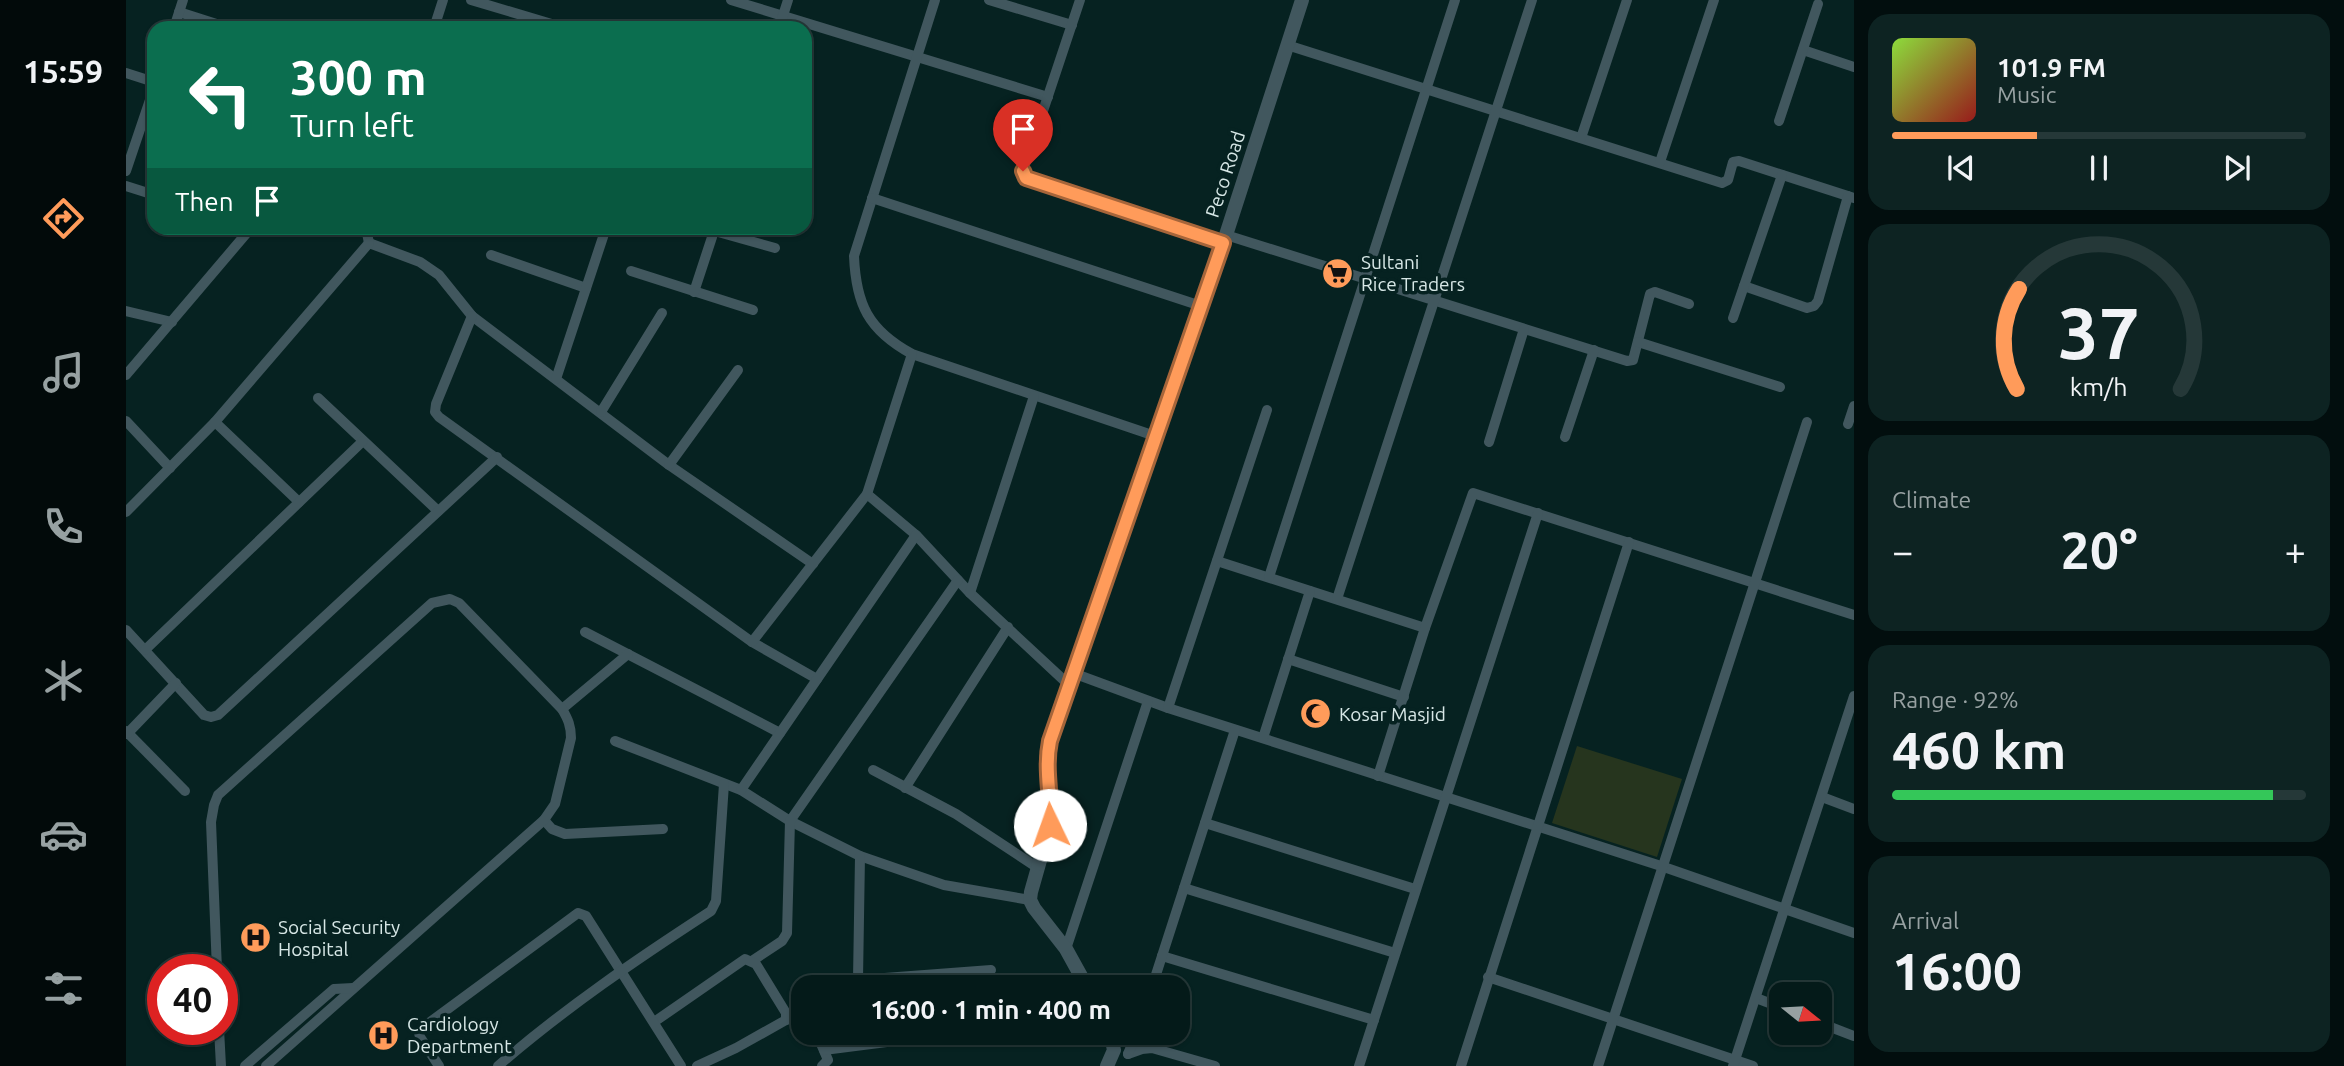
<!DOCTYPE html>
<meta charset="utf-8">
<style>
:root{--surface:#041a19;--page:#0d2322;--text:#f1f3f6;--muted:#97a1a2;--line:#253838;--accent:#ff9b5a}
body{margin:0;font-family:Ubuntu,sans-serif;background:var(--page);color:var(--text);height:100vh;display:flex;flex-direction:column;font-size:26px;white-space:nowrap}
*{box-sizing:border-box;margin:0}
p{font-size:23px;color:var(--muted)}
.icon{flex:none;width:38px;height:38px;fill:none;stroke:currentColor;stroke-width:2;stroke-linecap:round;stroke-linejoin:round}
.map{position:relative;flex:1;overflow:hidden}
.panel{display:flex;flex-direction:column;gap:14px;padding:14px;background:#020e0e;width:490px}
.panel>*{flex:none}
.banner{position:absolute;left:21px;top:21px;width:665px;height:214px;border-radius:21px;box-shadow:0 2px 5px #0004,0 0 0 2px var(--line);background:#0b6e4f;color:#fff;overflow:hidden}
.needle{width:46px;rotate:108deg}
.controls{position:absolute;left:1643px;top:982px;display:grid;gap:14px}
.controls a{display:grid;place-items:center;width:63px;height:63px;border-radius:14px;background:var(--surface);box-shadow:0 2px 5px #0004,0 0 0 2px var(--line);font-size:35px}
.speed{position:absolute;left:21px;top:954px;display:flex;gap:14px;font-size:35px;font-weight:700;text-align:center}
.speed>*{display:grid;place-content:center;width:91px;height:91px;border-radius:50%;background:var(--surface);box-shadow:0 2px 5px #0004,0 0 0 2px var(--line);line-height:1}
.speed .limit{border:10px solid #d22;background:#fff;color:#111}
.pin{position:absolute;display:grid;place-items:center;width:60px;height:60px;color:#fff;margin:-72px -30px;border-radius:50% 50% 50% 0;rotate:-45deg;box-shadow:0 0 7px #0007}
.pin .icon{rotate:45deg}
.me{position:absolute;width:77px;margin:-38px;rotate:357deg;stroke-linejoin:round;filter:drop-shadow(0 0 5px #0008)}
.turn{display:flex;align-items:center;gap:24px;height:147px;padding:0 28px;font-size:32px}
.turn .icon{width:91px;height:91px;stroke-width:2.5}
.turn b{display:block;font-size:49px;line-height:60px}
.then{display:flex;align-items:center;height:66px;padding:0 28px;background:#0003;gap:14px;font-size:26px}
.big{font-size:52px;font-weight:700;line-height:1.1}
.panel .widget{flex:1;display:flex;flex-direction:column;justify-content:center;gap:10px;min-width:0;padding:0 24px;border-radius:21px;background:var(--page)}
.panel .dial{align-items:center;gap:0}
.dial svg{height:182px;overflow:visible;fill:none;stroke:var(--line);stroke-width:7;stroke-linecap:round;text-anchor:middle}
.dial text{fill:var(--text);stroke:none}
.song{display:flex;align-items:center;gap:21px}
.cover{width:84px;height:84px;border-radius:10px;background:linear-gradient(135deg,hsl(90 70% 55%),hsl(0 70% 35%))}
.played{height:7px;border-radius:4px;background:linear-gradient(90deg,var(--accent) 35%,var(--line) 35%)}
.keys{display:flex;justify-content:space-around;direction:ltr}
.heat{display:flex;justify-content:space-between;align-items:center;font-size:38px;direction:ltr}
.charge{height:10px;border-radius:5px;background:linear-gradient(90deg,#34c759 92%,var(--line) 0)}
.trip{position:absolute;left:665px;top:975px;width:399px;height:70px;border-radius:21px;background:var(--surface);box-shadow:0 2px 5px #0004,0 0 0 2px var(--line);font-weight:700;line-height:70px;text-align:center}
main{display:flex;flex:1;min-height:0}
.menu{display:flex;flex-direction:column;width:126px;justify-content:space-around;align-items:center;background:#020a0a;color:var(--muted)}
.menu .icon{width:49px;height:49px}
.menu .selected{color:var(--accent)}
.menu b{font-size:32px;color:var(--text)}
.map>svg:first-child{display:block}
</style>
<main>
<nav class="menu">
<b>15:59</b>
<svg class="icon selected" aria-label="directions" viewBox="0 0 24 24"><path d="M12 3l9 9-9 9-9-9zM9 14v-3h6M13 9l2 2-2 2"/></svg>
<svg class="icon" aria-label="music" viewBox="0 0 24 24"><path d="M9 18V5l10-2v13"/><circle cx="6" cy="18" r="3"/><circle cx="16" cy="16" r="3"/></svg>
<svg class="icon" aria-label="phone" viewBox="0 0 24 24"><path d="M5 4h4l2 5-3 2q2 4 5 5l2-3 5 2v4C11 20 4 13 5 4z"/></svg>
<svg class="icon" aria-label="climate" viewBox="0 0 24 24"><path d="M12 3v18M4 7l16 10M4 17L20 7"/></svg>
<svg class="icon" aria-label="car" viewBox="0 0 24 24"><path d="M5 17H2v-5l4-1 3-4h7l3 4 3 1v5h-3M9 17h6M6 11h13"/><circle cx="7" cy="17" r="2"/><circle cx="17" cy="17" r="2"/></svg>
<svg class="icon" aria-label="filters" viewBox="0 0 24 24"><path d="M4 7h16M4 17h16"/><circle cx="9" cy="7" r="2"/><circle cx="15" cy="17" r="2"/></svg>
</nav>
<div class="map">
<svg width="1728" height="1066" viewBox="0 0 1728 1066">
<rect width="100%" height="100%" fill="#062221"/>
<polygon fill="#26351e" points="1451,746 1556,779 1531,857 1426,823"/>
<g fill="none" stroke-linecap="round" stroke-linejoin="round">
<g stroke="#41575e" stroke-width="10">
<polyline points="345,0 439,28"/>
<polyline points="605,0 922,97"/>
<path d="M809,0L728,256C730,304 742,330 786,354L1029,436"/>
<polyline points="863,0 946,25"/>
<polyline points="954,0 897,171 900,178 1097,243"/>
<polyline points="53,12 103,28"/>
<polyline points="48,28 57,0"/>
<polyline points="308,28 317,0"/>
<polyline points="653,28 662,0"/>
<polyline points="1161,45 1596,183 1602,180 1607,162 1613,161 1728,198"/>
<polyline points="1677,50 1728,67"/>
<polyline points="0,73 28,82"/>
<polyline points="1653,121 1692,4"/>
<polyline points="1455,138 1501,0"/>
<polyline points="1534,162 1588,0"/>
<polyline points="0,171 28,88"/>
<polyline points="0,186 22,193"/>
<polyline points="746,198 1075,306"/>
<polyline points="242,228 241,233 243,243"/>
<polyline points="578,228 649,248"/>
<polyline points="1100,235 1501,361 1507,360 1524,294 1529,292 1563,304"/>
<polyline points="243,243 294,262 313,275 346,316 543,465 687,564"/>
<polyline points="365,255 460,288"/>
<polyline points="505,271 627,310"/>
<polyline points="1618,286 1681,308 1688,306 1692,301 1722,196"/>
<polyline points="568,292 589,228"/>
<polyline points="0,311 46,322"/>
<polyline points="346,316 310,404 309,412 313,417 626,642 691,679"/>
<polyline points="1607,318 1656,175"/>
<polyline points="1512,342 1654,387"/>
<polyline points="0,375 125,228"/>
<polyline points="430,379 480,228"/>
<polyline points="192,398 312,511"/>
<polyline points="475,412 536,313"/>
<polyline points="0,421 44,468"/>
<polyline points="89,422 173,502"/>
<polyline points="1722,424 1728,406"/>
<polyline points="1439,437 1468,350"/>
<polyline points="1363,442 1398,329"/>
<polyline points="543,465 612,370"/>
<polyline points="741,494 790,535 844,593 943,685"/>
<polyline points="0,512 89,422 243,243"/>
<polyline points="1091,561 1299,628"/>
<polyline points="1143,577 1329,0"/>
<polyline points="844,593 908,396"/>
<polyline points="1211,599 1406,0"/>
<polyline points="0,630 78,715 85,717 92,715 371,457"/>
<polyline points="459,632 654,733"/>
<polyline points="626,642 741,494 786,354"/>
<polyline points="19,650 237,441"/>
<polyline points="1162,659 1278,697"/>
<polyline points="947,673 1042,708 1535,866 1728,933"/>
<polyline points="1042,708 1141,410"/>
<polyline points="436,709 502,654"/>
<polyline points="0,731 59,791"/>
<polyline points="2,733 50,683"/>
<polyline points="1137,738 1184,591"/>
<polyline points="489,741 615,790 664,821 734,856 818,885 904,900"/>
<polyline points="747,770 830,814 912,868"/>
<polyline points="1252,776 1299,628 1347,493 1728,615"/>
<polyline points="779,788 882,627"/>
<polyline points="615,790 790,535"/>
<polyline points="1696,797 1728,809"/>
<polyline points="418,820 426,829 439,834 537,829"/>
<polyline points="1079,823 1289,889"/>
<polyline points="1058,888 1269,953"/>
<polyline points="940,949 1022,701"/>
<polyline points="1036,956 1248,1020"/>
<polyline points="626,961 656,941 661,933 664,821 832,580"/>
<path d="M91,970L85,822L88,805L92,795L306,603L324,599L333,603L436,709C442,719 445,726 445,738L429,804L418,820L140,1066"/>
<polyline points="1362,977 1627,1066"/>
<polyline points="732,979 734,856"/>
<polyline points="692,983 865,970"/>
<polyline points="1026,987 1109,730"/>
<polyline points="1630,998 1656,1008"/>
<polyline points="660,1020 677,1015"/>
<polyline points="528,1022 619,959 630,964 660,1013 660,1020 610,1048 571,1066"/>
<polyline points="1694,1023 1728,1036"/>
<polyline points="93,1029 95,1066"/>
<polyline points="690,1032 702,1060 696,1066"/>
<polyline points="698,1050 839,1032"/>
<polyline points="1002,1054 1016,1049 1026,1048 1089,1066"/>
<polyline points="1002,1054 1011,1032"/>
<polyline points="119,1066 208,989 227,988"/>
<polyline points="313,1066 294,1037 293,1033 296,1028 452,913 460,916 555,1066"/>
<path d="M372,1066C439,1008 511,959 585,911L590,901L598,784"/>
<polyline points="1233,1066 1412,513"/>
<polyline points="1335,1066 1503,542"/>
<polyline points="1472,1066 1681,422"/>
<polyline points="1607,1066 1728,696"/>
</g>
<g stroke="#41575e" stroke-width="14">
<polyline points="961,987 940,949 908,908 904,900 905,892 924,825 920,758 943,685 1100,235 1176,0"/>
<polyline points="981,1066 988,1050 984,1032"/>
</g>
</g>
<g fill="none" stroke-linecap="round" stroke-linejoin="round">
<defs>
<path id="route" d="M897,171L900,178L1097,243L924,741C918,770 926,796 924,825"/>
</defs>
<use href="#route" stroke="#a6653a" stroke-width="18"/>
<use href="#route" stroke="#ff9b5a" stroke-width="12"/>
</g>
<defs>
<symbol id="supermarket-disc" viewBox="-11 -11 22 22"><circle r="9.5" fill="#ff9b5a" stroke="#062221"/><path d="M-6-5.5h2.5l.6 2H6L4.5 2H-2.5L-4.4-4H-6ZM-1.5 3.2a1.3 1.3 0 1 0 .1 0ZM3 3.2a1.3 1.3 0 1 0 .1 0Z" fill="#111"/></symbol>
<symbol id="mosque-disc" viewBox="-11 -11 22 22"><circle r="9.5" fill="#ff9b5a" stroke="#062221"/><path d="M3.5-4.9A6 6 0 1 0 3.5 4.9A5 5 0 1 1 3.5-4.9Z" fill="#111"/></symbol>
<symbol id="hospital-disc" viewBox="-11 -11 22 22"><circle r="9.5" fill="#ff9b5a" stroke="#062221"/><path d="M-5-5h3v3.5h4V-5h3V5h-3V1.5h-4V5h-3Z" fill="#111"/></symbol>
</defs>
<g fill-rule="evenodd">
<use href="#supermarket-disc" x="1194" y="256" width="35" height="35"/>
<use href="#mosque-disc" x="1172" y="696" width="35" height="35"/>
<use href="#hospital-disc" x="112" y="920" width="35" height="35"/>
<use href="#hospital-disc" x="240" y="1018" width="35" height="35"/>
</g>
<g text-anchor="middle" stroke-width="7" stroke-linejoin="round" paint-order="stroke">
<g font-size="19" fill="#d7e7e6" stroke="#062221">
<text transform="translate(1099 174) rotate(-72)" y="7">Peco Road</text>
</g>
<g font-size="19" fill="#d7e7e6" stroke="#062221" text-anchor="start">
<text x="1235" y="269">Sultani<tspan x="1235" dy="22">Rice Traders</tspan></text>
<text x="1213" y="721">Kosar Masjid</text>
<text x="152" y="934">Social Security<tspan x="152" dy="22">Hospital</tspan></text>
<text x="281" y="1031">Cardiology<tspan x="281" dy="22">Department</tspan></text>
</g>
</g>
</svg>
<div class="controls">
<a><svg class="needle" viewBox="-14 -14 28 28"><path d="M0-13l5 13h-10z" fill="#e53935"/><path d="M0 13l5-13h-10z" fill="#97a1a2"/></svg></a>
</div>
<div class="speed"><div class="limit">40</div></div>
<div class="pin" style="left:897px;top:171px;background:#d93025"><svg class="icon" aria-label="arrive" viewBox="0 0 24 24"><path d="M6 21V4h12l-3 4 3 4H6"/></svg></div>
<svg class="me" style="left:924px;top:825px" viewBox="-20 -20 40 40"><circle r="19" fill="#fff"/><path d="M0-13L10 11 0 6-10 11z" fill="#ff9b5a"/></svg>
<div class="trip">16:00 · 1 min · 400 m</div>
<div class="banner">
<div class="turn"><svg class="icon" aria-label="left" viewBox="0 0 24 24"><path d="M17 20v-9H6M10 6l-5 5 5 5"/></svg><div><b>300 m</b>Turn left</div></div>
<div class="then">Then<svg class="icon" aria-label="arrive" viewBox="0 0 24 24"><path d="M6 21V4h12l-3 4 3 4H6"/></svg></div>
</div>
</div>
<section class="panel">
<div class="widget">
<div class="song"><i class="cover"></i><div><b>101.9 FM</b><p>Music</p></div></div>
<div class="played"></div>
<div class="keys"><svg class="icon" aria-label="previous" viewBox="0 0 24 24"><path d="M18 5L8 12l10 7zM5 5v14"/></svg><svg class="icon" aria-label="pause" viewBox="0 0 24 24"><path d="M8 5v14M16 5v14"/></svg><svg class="icon" aria-label="next" viewBox="0 0 24 24"><path d="M6 5l10 7-10 7zM19 5v14"/></svg></div>
</div>
<div class="widget dial"><svg viewBox="0 0 100 80">
<path d="M14 69A42 42 0 1 1 86 69"/>
<path d="M14 69A42 42 0 0 1 15 25" stroke="#ff9b5a"/>
<text x="50" y="56" font-size="32" font-weight="700">37</text>
<text x="50" y="72" font-size="11">km/h</text>
</svg></div>
<div class="widget"><p>Climate</p>
<div class="heat"><a>−</a><b class="big">20°</b><a>+</a></div>
</div>
<div class="widget"><p>Range · 92%</p><b class="big">460 km</b><div class="charge"></div></div>
<div class="widget"><p>Arrival</p><b class="big">16:00</b></div>
</section>
</main>
